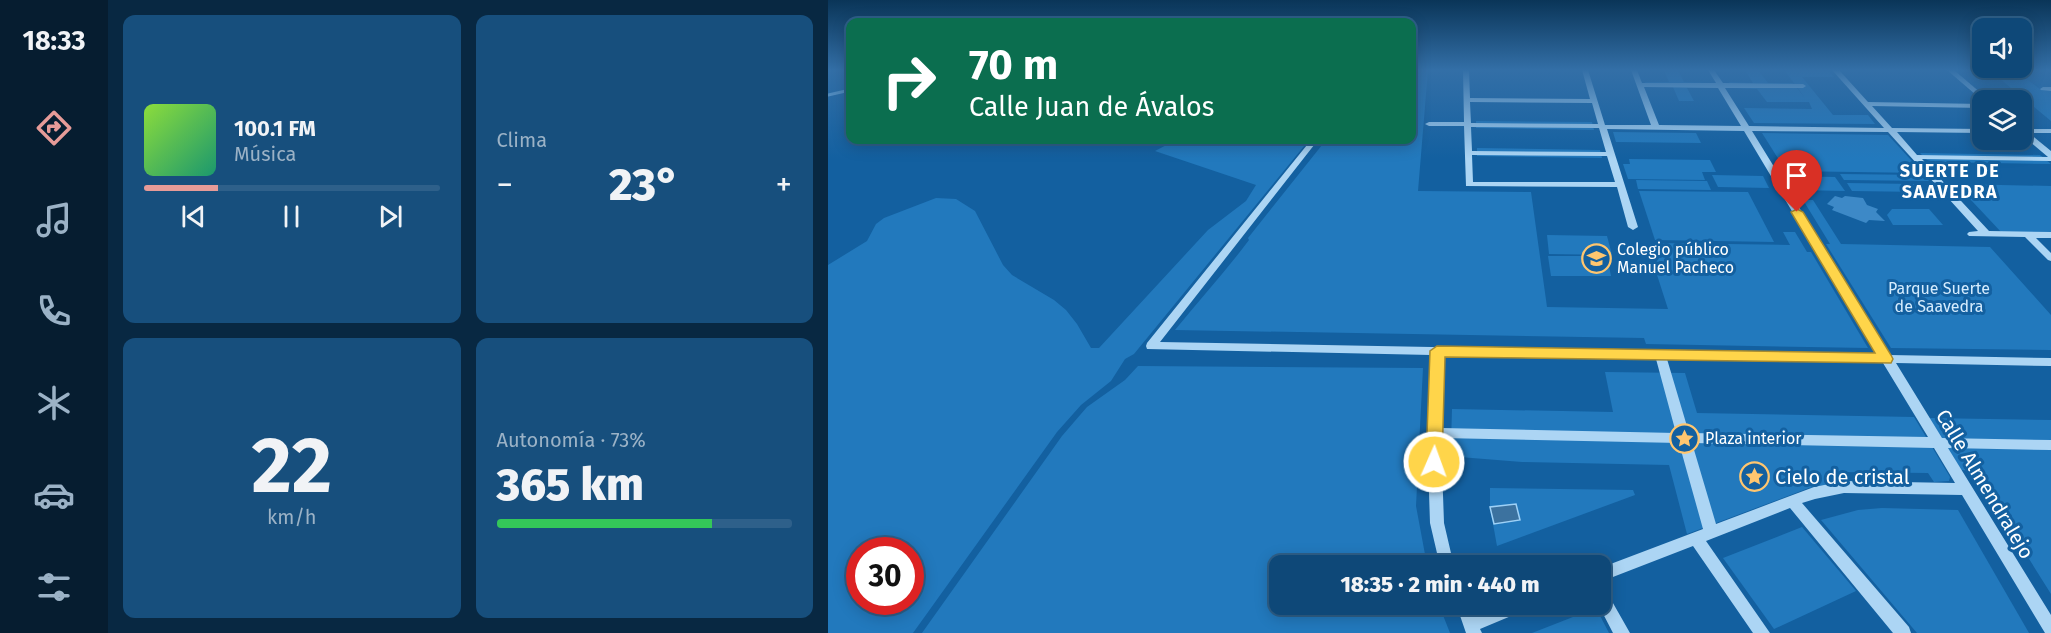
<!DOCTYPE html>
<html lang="es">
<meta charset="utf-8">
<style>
:root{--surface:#0e4878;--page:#174f7d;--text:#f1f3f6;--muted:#9bb2c6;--line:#2e608a;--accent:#e69b98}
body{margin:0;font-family:"Fira Sans",sans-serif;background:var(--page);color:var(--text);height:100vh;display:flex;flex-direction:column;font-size:22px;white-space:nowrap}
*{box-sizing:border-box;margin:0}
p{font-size:20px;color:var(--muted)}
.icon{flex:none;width:33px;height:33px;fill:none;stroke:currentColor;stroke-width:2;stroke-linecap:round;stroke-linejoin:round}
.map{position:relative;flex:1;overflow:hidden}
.sheet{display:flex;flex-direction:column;gap:15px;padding:15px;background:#082842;width:720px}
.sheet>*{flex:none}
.banner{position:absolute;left:18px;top:18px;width:570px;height:126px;border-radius:12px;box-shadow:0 3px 15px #0003,0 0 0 2px var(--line);background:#0b6e4f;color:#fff;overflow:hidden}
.buttons{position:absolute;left:1144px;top:18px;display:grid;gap:12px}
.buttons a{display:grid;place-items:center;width:60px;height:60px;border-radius:12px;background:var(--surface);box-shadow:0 3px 15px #0003,0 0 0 2px var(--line);font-size:30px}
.speed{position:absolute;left:18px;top:537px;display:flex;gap:12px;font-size:30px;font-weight:700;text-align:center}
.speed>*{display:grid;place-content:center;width:78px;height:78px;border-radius:50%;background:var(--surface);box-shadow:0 3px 15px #0003,0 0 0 2px var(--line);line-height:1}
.speed .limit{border:9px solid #d22;background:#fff;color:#111}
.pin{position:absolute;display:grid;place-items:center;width:51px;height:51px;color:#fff;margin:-62px -26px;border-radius:50% 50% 50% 0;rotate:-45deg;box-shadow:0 0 6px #0007}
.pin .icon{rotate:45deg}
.me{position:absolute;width:66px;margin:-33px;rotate:2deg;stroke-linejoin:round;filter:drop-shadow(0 0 4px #0008)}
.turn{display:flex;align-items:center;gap:21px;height:126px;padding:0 24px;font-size:27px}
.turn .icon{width:78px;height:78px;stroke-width:2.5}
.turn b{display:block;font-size:42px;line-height:51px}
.big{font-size:45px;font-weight:800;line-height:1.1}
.sheet .tile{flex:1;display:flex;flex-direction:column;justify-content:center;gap:9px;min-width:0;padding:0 21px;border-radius:12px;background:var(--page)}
.sheet .dial{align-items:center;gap:0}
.dial b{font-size:78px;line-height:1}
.song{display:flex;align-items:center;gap:18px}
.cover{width:72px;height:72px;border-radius:9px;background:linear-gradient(135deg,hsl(90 70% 55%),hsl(160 70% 35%))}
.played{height:6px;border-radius:3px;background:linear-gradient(90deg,var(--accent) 25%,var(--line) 25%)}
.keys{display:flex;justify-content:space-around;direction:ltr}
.heat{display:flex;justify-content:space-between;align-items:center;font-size:33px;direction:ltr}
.charge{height:9px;border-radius:4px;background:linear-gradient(90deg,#34c759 73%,var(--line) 0)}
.sheet .tiles{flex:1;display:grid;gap:15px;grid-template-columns:repeat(2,1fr)}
.trip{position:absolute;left:441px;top:555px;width:342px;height:60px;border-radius:12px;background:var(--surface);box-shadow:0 3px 15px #0003,0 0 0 2px var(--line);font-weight:800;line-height:60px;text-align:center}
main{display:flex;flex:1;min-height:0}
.dock{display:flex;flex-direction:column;width:108px;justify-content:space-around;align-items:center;background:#061d30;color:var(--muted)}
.dock .icon{width:42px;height:42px}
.dock .current{color:var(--accent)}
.dock b{font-size:27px;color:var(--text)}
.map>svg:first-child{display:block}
</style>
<main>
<nav class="dock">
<b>18:33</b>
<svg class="icon current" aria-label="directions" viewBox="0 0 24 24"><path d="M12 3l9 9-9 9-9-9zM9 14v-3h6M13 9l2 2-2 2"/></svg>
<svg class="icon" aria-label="music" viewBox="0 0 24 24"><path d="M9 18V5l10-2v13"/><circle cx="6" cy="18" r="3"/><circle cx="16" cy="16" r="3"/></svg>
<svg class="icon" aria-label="phone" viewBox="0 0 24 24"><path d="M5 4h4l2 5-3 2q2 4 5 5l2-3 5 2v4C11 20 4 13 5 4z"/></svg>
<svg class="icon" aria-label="climate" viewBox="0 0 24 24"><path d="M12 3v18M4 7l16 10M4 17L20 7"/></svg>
<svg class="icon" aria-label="car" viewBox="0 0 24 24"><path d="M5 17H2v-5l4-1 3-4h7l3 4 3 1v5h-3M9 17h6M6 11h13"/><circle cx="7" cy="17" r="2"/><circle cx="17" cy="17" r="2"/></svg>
<svg class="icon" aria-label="filters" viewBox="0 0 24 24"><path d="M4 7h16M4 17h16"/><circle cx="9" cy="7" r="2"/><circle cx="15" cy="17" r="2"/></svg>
</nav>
<section class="sheet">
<div class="tiles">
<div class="tile">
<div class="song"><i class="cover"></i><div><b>100.1 FM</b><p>Música</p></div></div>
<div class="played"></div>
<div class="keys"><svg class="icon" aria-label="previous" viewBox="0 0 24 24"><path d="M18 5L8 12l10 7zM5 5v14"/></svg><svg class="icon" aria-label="pause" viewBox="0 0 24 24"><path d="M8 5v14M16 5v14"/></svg><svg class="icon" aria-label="next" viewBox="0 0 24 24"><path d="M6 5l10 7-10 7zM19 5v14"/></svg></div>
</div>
<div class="tile"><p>Clima</p>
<div class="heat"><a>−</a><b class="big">23°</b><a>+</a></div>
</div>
<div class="tile dial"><b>22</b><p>km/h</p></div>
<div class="tile"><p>Autonomía · 73%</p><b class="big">365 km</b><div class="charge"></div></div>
</div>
</section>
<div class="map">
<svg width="1223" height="633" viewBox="0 0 1223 633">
<rect width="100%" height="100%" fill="#1360a0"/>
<g fill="#2279bd" fill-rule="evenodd">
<path d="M584,70H600L590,191L703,192L719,307L840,309L821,250H831L829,243L962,245L955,232H967L979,252H983L1040,348L818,344L816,338L347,330C372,299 398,271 421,240L420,238L498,140H584Z"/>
<polygon points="836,70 850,70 856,82 881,83 884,88 859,88 866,101 851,101 845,87 819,87 817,82 841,82"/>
<polygon points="917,70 931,71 940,83 965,83 977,98 957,71 1001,71 1006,77 974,77 1005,115 1040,115 1047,124 926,123 916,108 984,109 981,102 939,102 929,89 904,88 901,82 925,83"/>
<polygon points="1165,73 1182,75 1189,80 1200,80 1212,89 1223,89 1223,121"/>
<polygon points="648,121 764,122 766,130 648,128"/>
<polygon points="785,132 868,133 873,143 788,142"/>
<polygon points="934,133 1060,135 1095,173 958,171"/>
<path d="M348,140H481L306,354L297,359L283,381L253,405L229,432L85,633H0V265L39,241L48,224L56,218L108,198L128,199L147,211L175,265L184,275L226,300L238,310L249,324L263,348H271L380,230L418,201L428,185L327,151ZM82,550V602H32V550Z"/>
<polygon points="649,148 772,150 774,158 649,156"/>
<polygon points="1092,153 1212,155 1223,164 1106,162 1099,160"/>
<polygon points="801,159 882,160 888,172 874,172 877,180 800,179 795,164 802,164"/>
<polygon points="1012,174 1096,175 1101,181 1016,180"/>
<polygon points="884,175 935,176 941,188 890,187"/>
<polygon points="960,176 1007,177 1017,191 969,190"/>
<polygon points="808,180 879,181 883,190 810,189"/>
<polygon points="1019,183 1086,184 1093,192 1024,191"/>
<polygon points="1128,184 1223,186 1223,234 1174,233"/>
<polygon points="811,191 920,192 946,242 827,240"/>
<polygon points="975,200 985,200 1013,244 1162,247 1223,315 1223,350 1063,348 998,244 1002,244"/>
<polygon points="1064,209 1101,209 1115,225 1065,225 1059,215"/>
<polygon points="719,235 779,236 784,255 721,254"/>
<polygon points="720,256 779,256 783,276 723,276"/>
<polygon points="310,366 595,368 588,506 599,565 452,566 452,604 611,605 622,633 94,633 234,436 259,407 297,380"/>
<polygon points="777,372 857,373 869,413 1086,417 1122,477 1121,481 1106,482 1100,473 1011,472 1015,481 981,488 859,534 841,465 694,462 619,456 623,444 624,409 785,412"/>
<polygon points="1101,418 1223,420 1223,594 1146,471 1133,470"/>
<polygon points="662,488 805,490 807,495 669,546 662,507"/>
<polygon points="1054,508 1130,510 1201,633 1089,633 993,520 1030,510"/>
<polygon points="974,527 1028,591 946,629 895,558"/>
<polygon points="768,608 781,633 704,633"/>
</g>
<polygon fill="#3c729f" stroke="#9ed1f7" stroke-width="1.5" points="688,504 692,520 666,524 662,507"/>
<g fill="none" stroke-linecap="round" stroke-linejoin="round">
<polyline stroke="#9ed1f7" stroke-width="3" points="0,95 22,90"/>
</g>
<polygon fill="#3d89c7" points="1007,196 1014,198 1017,196 1035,198 1039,205 1050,209 1048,212 1057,221 1041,220 1038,223 1004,210 1006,207 999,204"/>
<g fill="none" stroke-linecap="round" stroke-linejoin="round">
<g fill="#acd5f4" fill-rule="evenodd">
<path d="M635,70H641L642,98L762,99L754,70H760L777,125H823L803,70H809L814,83H888L880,70H886L895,83L975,84L978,86L975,88H897L921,126L1056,128L1004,70H1011L1040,102L1155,104V108L1044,106L1064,128L1155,129V133L1069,132L1089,155L1220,157L1194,135V129H1223V133H1201L1223,151V161L1094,159L1161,231L1223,232V238H1208L1223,253V261L1220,260L1197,237L1141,236L1139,234L1141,232L1150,231L1060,132L924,131L1062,355L1223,358V366L1068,363L1114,438L1223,440V450L1120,448L1223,615V633H1217L1134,495L1016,493L987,499L974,503L1081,627L1083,633H1065L962,508L878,541L942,633H925L865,546L772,582V568L875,529L851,443L613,438L616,523L626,566H612L602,523L600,462L603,355L319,349L318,346L319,343L483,140H490L332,342L1050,355L916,131L779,129L810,227L805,230L800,227L789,187L638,186L636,126H601L597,124L601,122H636ZM816,87L890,88L913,126L831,125ZM642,102L764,103L770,124L643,123ZM643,127L771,128L778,152L644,151ZM644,155L779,156L787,182H645ZM614,355L828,359L848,433L613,428ZM839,359L1055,363L1100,437L861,433ZM864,443L1106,448L1127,483L1016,481L986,487L888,524Z"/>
<polygon points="1119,70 1126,70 1161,100 1155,101"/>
<polygon points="1215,87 1223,87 1223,91 1213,90 1212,89"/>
<polygon points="772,587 777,589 802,633 785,633 770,604 772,604"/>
<polygon points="628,604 643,604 647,615 675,604 702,604 700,609 652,629 654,633 638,633"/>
</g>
</g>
<linearGradient id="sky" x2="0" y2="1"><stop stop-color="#0a3558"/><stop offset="0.44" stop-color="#336fa7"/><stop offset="1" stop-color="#336fa7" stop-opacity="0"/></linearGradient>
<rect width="1223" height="159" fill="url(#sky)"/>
<polygon fill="#ffd54a" stroke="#a68a30" stroke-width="1.5" points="969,209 975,212 1063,355 1065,359 1063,363 617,357 614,462 612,467 606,469 600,467 598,462 602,351 609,346 1047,353 963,212"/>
<defs>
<symbol id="school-ring" viewBox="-11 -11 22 22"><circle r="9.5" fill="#1360a0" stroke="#ffc66f" stroke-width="1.5"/><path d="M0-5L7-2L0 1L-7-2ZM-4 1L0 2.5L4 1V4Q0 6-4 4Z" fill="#ffc66f"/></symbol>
<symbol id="sight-ring" viewBox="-11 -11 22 22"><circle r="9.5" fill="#1360a0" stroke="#ffc66f" stroke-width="1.5"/><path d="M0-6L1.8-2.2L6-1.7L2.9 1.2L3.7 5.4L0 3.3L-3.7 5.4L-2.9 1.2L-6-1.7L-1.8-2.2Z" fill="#ffc66f"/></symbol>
</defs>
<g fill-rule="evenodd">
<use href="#school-ring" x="752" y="242" width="33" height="33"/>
<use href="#sight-ring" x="840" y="422" width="33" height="33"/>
<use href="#sight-ring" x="910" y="460" width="33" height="33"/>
</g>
<g text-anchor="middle" stroke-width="6" stroke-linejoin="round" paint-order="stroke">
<g font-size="16" fill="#fff" stroke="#1360a0" text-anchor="start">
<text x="789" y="255">Colegio público<tspan x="789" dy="18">Manuel Pacheco</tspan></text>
<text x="877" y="444">Plaza interior</text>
</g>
<g font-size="16" fill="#d5ecfe" stroke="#1360a0">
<text x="1111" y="294">Parque Suerte<tspan x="1111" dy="18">de Saavedra</tspan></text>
</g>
<g font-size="18" font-weight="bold" letter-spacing="1.5" fill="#fff" stroke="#1360a0">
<text x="1122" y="177">SUERTE DE<tspan x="1122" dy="21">SAAVEDRA</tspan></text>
</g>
<g font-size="20" fill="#fff" stroke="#1360a0" text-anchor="start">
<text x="947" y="484">Cielo de cristal</text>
</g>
<g font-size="20" fill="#fff" stroke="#1360a0">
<text transform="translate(1157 484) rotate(59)" y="7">Calle Almendralejo</text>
</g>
</g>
</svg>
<div class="buttons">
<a><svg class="icon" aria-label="sound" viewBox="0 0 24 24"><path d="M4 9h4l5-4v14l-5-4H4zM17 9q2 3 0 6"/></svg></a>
<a><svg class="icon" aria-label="layers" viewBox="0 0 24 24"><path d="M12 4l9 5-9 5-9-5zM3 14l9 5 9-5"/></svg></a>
</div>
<div class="speed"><div class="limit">30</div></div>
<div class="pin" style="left:969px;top:212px;background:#d93025"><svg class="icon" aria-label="arrive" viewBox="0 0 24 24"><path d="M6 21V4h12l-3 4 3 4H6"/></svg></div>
<svg class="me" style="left:606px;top:462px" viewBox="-20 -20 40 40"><circle r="17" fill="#ffd54a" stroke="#fff" stroke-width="3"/><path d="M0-11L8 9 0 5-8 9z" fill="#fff"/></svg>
<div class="trip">18:35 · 2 min · 440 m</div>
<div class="banner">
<div class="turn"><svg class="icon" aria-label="right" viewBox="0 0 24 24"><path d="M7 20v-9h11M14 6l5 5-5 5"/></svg><div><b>70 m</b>Calle Juan de Ávalos</div></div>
</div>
</div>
</main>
